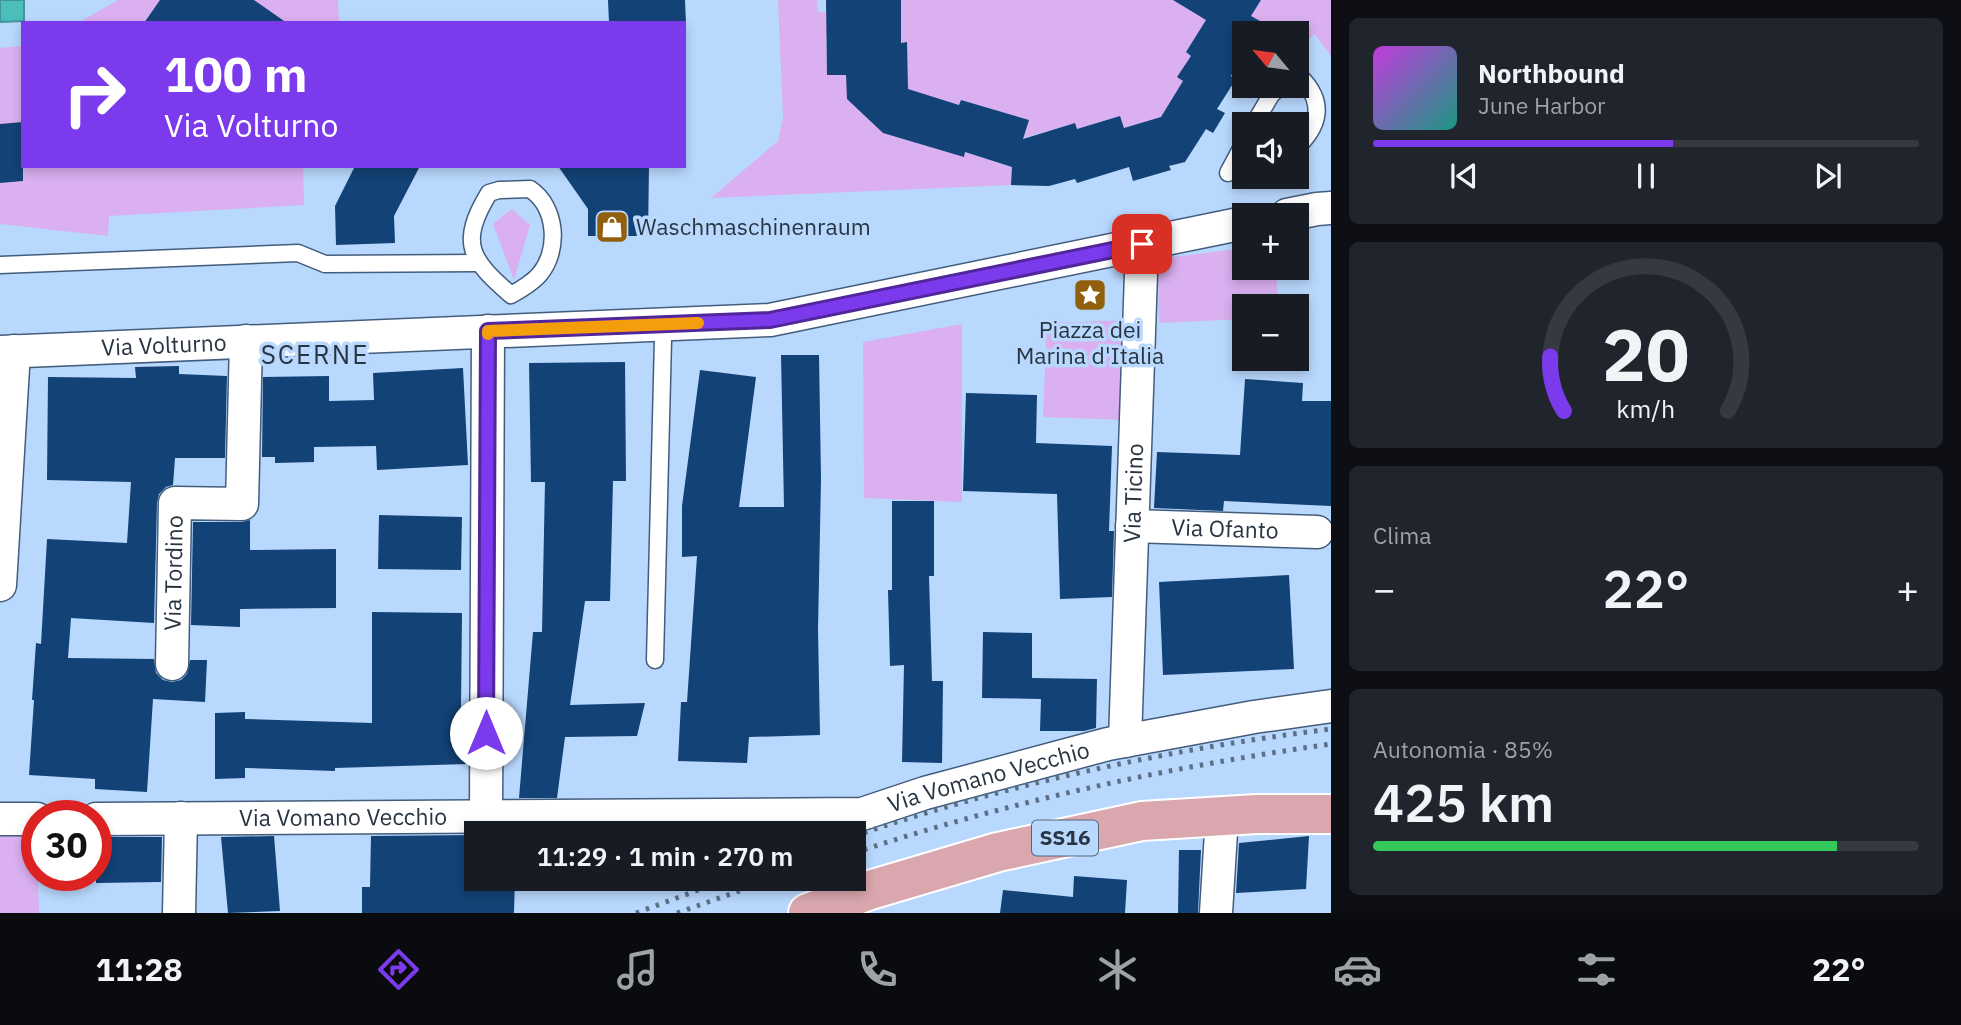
<!DOCTYPE html>
<html lang="it">
<meta charset="utf-8">
<style>
:root{--surface:#171b24;--page:#20242c;--text:#f1f3f6;--muted:#9ea1a6;--line:#363941;--accent:#7c3aed}
body{margin:0;font-family:"IBM Plex Sans",sans-serif;background:var(--page);color:var(--text);height:100vh;display:flex;flex-direction:column;font-size:26px;white-space:nowrap}
*{box-sizing:border-box;margin:0}
p{font-size:23px;color:var(--muted)}
.icon{flex:none;width:38px;height:38px;fill:none;stroke:currentColor;stroke-width:2;stroke-linecap:round;stroke-linejoin:round}
.map{position:relative;flex:1;overflow:hidden}
.details{display:flex;flex-direction:column;gap:18px;padding:18px;background:#0d0f14;width:630px}
.details>*{flex:none}
.guide{position:absolute;left:21px;top:21px;width:665px;height:147px;border-radius:0px;box-shadow:0 4px 10px #0003;background:#7c3aed;color:#fff;overflow:hidden}
.needle{width:46px;rotate:299deg}
.fabs{position:absolute;left:1232px;top:21px;display:grid;gap:14px}
.fabs a{display:grid;place-items:center;width:77px;height:77px;border-radius:0px;background:var(--surface);box-shadow:0 4px 10px #0003;font-size:35px}
.speed{position:absolute;left:21px;top:800px;display:flex;gap:14px;font-size:35px;font-weight:700;text-align:center}
.speed>*{display:grid;place-content:center;width:91px;height:91px;border-radius:50%;background:var(--surface);box-shadow:0 4px 10px #0003;line-height:1}
.speed .limit{border:10px solid #d22;background:#fff;color:#111}
.pin{position:absolute;display:grid;place-items:center;width:60px;height:60px;color:#fff;margin:-30px;border-radius:14px;box-shadow:0 4px 10px #0006}
.me{position:absolute;width:77px;margin:-38px;rotate:0deg;stroke-linejoin:round;filter:drop-shadow(0 0 5px #0008)}
.turn{display:flex;align-items:center;gap:24px;height:147px;padding:0 28px;font-size:32px}
.turn .icon{width:91px;height:91px;stroke-width:2.5}
.turn b{display:block;font-size:49px;line-height:60px}
.big{font-size:52px;font-weight:600;line-height:1.1}
.details .tile{flex:1;display:flex;flex-direction:column;justify-content:center;gap:10px;min-width:0;padding:0 24px;border-radius:10px;background:var(--page)}
.details .dial{align-items:center;gap:0}
.dial svg{height:182px;overflow:visible;fill:none;stroke:var(--line);stroke-width:7;stroke-linecap:round;text-anchor:middle}
.dial text{fill:var(--text);stroke:none}
.song{display:flex;align-items:center;gap:21px}
.cover{width:84px;height:84px;border-radius:10px;background:linear-gradient(135deg,hsl(290 70% 55%),hsl(170 70% 35%))}
.played{height:7px;border-radius:4px;background:linear-gradient(90deg,var(--accent) 55%,var(--line) 55%)}
.keys{display:flex;justify-content:space-around;direction:ltr}
.heat{display:flex;justify-content:space-between;align-items:center;font-size:38px;direction:ltr}
.charge{height:10px;border-radius:5px;background:linear-gradient(90deg,#34c759 85%,var(--line) 0)}
.trip{position:absolute;left:464px;top:821px;width:402px;height:70px;border-radius:0px;background:var(--surface);box-shadow:0 4px 10px #0003;font-weight:600;line-height:70px;text-align:center}
.tabs{display:flex;height:112px;justify-content:space-around;align-items:center;background:#090b0e;color:var(--muted)}
.tabs .icon{width:49px;height:49px}
.tabs .on{color:var(--accent)}
.tabs b{font-size:32px;color:var(--text)}
main{display:flex;flex:1;min-height:0}
.map>svg:first-child{display:block}
</style>
<main>
<div class="map">
<svg width="1331" height="913" viewBox="0 0 1331 913">
<rect width="100%" height="100%" fill="#b9d8fe"/>
<g fill="#dab0f0">
<polygon points="118,0 338,0 339,23 78,23"/>
<polygon points="778,0 817,0 818,12 849,11 849,35 826,36 827,75 846,75 851,102 883,133 964,156 965,152 1012,167 1011,185 711,198 778,141 783,118"/>
<polygon points="901,0 1198,0 1206,20 1186,52 1191,56 1178,77 1183,81 1167,158 1155,119 1124,128 1120,116 1077,129 1075,123 1023,138 1028,120 961,100 959,105 940,99 928,138 908,94 907,43 901,43"/>
<polygon points="1261,0 1331,0 1331,56 1315,34 1297,50 1297,33 1271,33 1273,30 1251,16"/>
<polygon points="21,46 23,47 23,166 303,166 304,205 109,216 108,236 0,224 0,48"/>
<polygon points="512,209 530,225 514,280 493,224"/>
<polygon points="1244,248 1244,268 1276,268 1278,306 1244,306 1244,319 1159,323 1158,259"/>
<polygon points="1132,320 1125,420 1043,417 1047,323"/>
<polygon points="962,324 962,502 864,498 863,342"/>
<polygon points="0,822 29,831 37,848 39,913 0,913"/>
</g>
<polygon fill="#4bbdbb" stroke="#419497" stroke-width="2" points="0,0 24,0 24,21 0,22"/>
<g fill="#134276">
<polygon points="160,0 254,0 287,23 144,23"/>
<polygon points="608,0 685,0 686,23 609,23"/>
<polygon points="826,0 901,0 901,43 907,42 908,89 959,105 961,100 1029,120 1023,139 1075,123 1077,129 1120,116 1124,128 1161,117 1183,81 1177,77 1191,56 1186,52 1206,20 1173,0 1261,0 1251,16 1260,21 1252,33 1244,33 1244,46 1241,52 1244,54 1231,76 1236,79 1217,109 1225,113 1213,133 1206,129 1185,162 1169,166 1171,170 1133,181 1129,167 1077,183 1075,179 1049,186 1011,185 1012,167 965,152 964,157 883,133 847,99 846,75 827,75"/>
<polygon points="23,122 23,181 0,183 0,124"/>
<polygon points="355,166 420,166 394,216 395,243 336,245 335,206"/>
<polygon points="558,166 649,166 648,236 588,236 588,209"/>
<polygon points="781,355 819,355 821,479 818,630 820,735 749,737 747,763 678,761 681,702 687,702 697,556 682,557 682,506 700,370 756,377 739,507 784,507"/>
<polygon points="625,362 626,481 613,481 610,601 585,601 570,705 645,703 637,736 565,737 557,798 519,798 533,632 542,632 545,482 531,482 529,363"/>
<polygon points="179,366 179,374 227,376 225,458 175,458 173,485 166,487 159,494 157,503 154,623 71,618 68,658 154,659 156,673 163,680 172,682 181,680 187,674 190,660 207,660 205,702 153,699 147,792 95,789 95,779 29,775 34,700 32,700 36,643 41,644 47,539 127,543 131,482 47,480 48,377 136,378 135,367"/>
<polygon points="463,368 468,465 377,470 376,446 314,447 314,462 275,463 275,457 262,457 263,377 329,376 329,401 374,400 373,373"/>
<polygon points="1245,379 1303,383 1302,401 1331,401 1331,506 1224,501 1223,511 1154,508 1157,452 1240,455"/>
<polygon points="966,393 1037,395 1036,443 1112,446 1109,531 1114,531 1112,597 1060,599 1057,494 963,491"/>
<polygon points="892,501 934,501 934,576 929,576 932,681 943,681 942,763 902,762 904,665 890,666 888,590 892,590"/>
<polygon points="379,515 462,517 461,570 378,569"/>
<polygon points="250,520 250,550 336,549 336,608 240,609 240,627 191,625 193,522 242,522"/>
<polygon points="1289,575 1294,669 1163,675 1159,582"/>
<polygon points="372,612 462,613 461,708 465,708 467,764 335,768 335,771 245,768 245,778 215,779 215,713 245,712 245,719 372,723"/>
<polygon points="983,632 1032,633 1032,678 1097,679 1096,728 1084,731 1040,731 1041,699 982,698"/>
<polygon points="476,835 476,878 515,878 514,913 362,913 362,887 370,887 371,836"/>
<polygon points="274,836 280,911 228,913 221,837"/>
<polygon points="1309,836 1306,889 1236,893 1239,843"/>
<polygon points="96,837 162,837 161,882 96,883"/>
<polygon points="1179,850 1201,850 1198,913 1178,913"/>
<polygon points="1074,876 1127,880 1125,913 1000,913 1003,890 1073,897"/>
</g>
<g fill="none" stroke-linecap="round" stroke-linejoin="round">
<defs>
<g id="lane">
<path d="M1297,81H1304C1325,105 1318,127 1297,147"/>
<polyline points="1254,124 1271,95 1280,86"/>
<polyline points="1228,173 1244,143"/>
<path d="M530,189C557,207 560,251 539,275C532,283 520,290 511,295C471,260 458,244 489,193L499,190Z"/>
<polyline points="0,265 298,253 325,264 478,263"/>
<polyline points="655,660 663,339"/>
</g>
<g id="street">
<polyline points="1287,215 1317,209 1331,208"/>
<path id="s1" d="M0,352L770,320L1244,223"/>
<path id="s2" d="M1132,526L1317,532"/>
<polyline points="0,585 14,351"/>
<path id="s3" d="M172,664L175,503L242,504L246,341"/>
<path id="s4" d="M1125,741L1142,244"/>
<polyline points="486,816 488,331"/>
<polyline points="0,819 37,819"/>
<path id="s5" d="M96,819L862,814L925,793L1108,744L1254,717L1331,706"/>
<polyline points="179,913 181,818"/>
<polyline points="1216,913 1222,816"/>
</g>
<polyline id="primary" points="808,913 870,890 998,852 1142,821 1257,814 1331,814"/>
</defs>
<use href="#lane" stroke="#435d7d" stroke-width="19"/>
<use href="#street" stroke="#435d7d" stroke-width="35"/>
<use href="#primary" stroke="#fff" stroke-width="42"/>
<use href="#lane" stroke="#fff" stroke-width="16"/>
<use href="#street" stroke="#fff" stroke-width="32"/>
<use href="#primary" stroke="#d9a7ad" stroke-width="38"/>
<g stroke="#5c6f85" stroke-width="5" stroke-dasharray="3.5 7" stroke-linecap="butt">
<path d="M854,836C1008,784 1169,749 1331,729"/>
<path d="M854,853C1010,801 1169,767 1331,744"/>
<polyline points="636,913 731,878"/>
<polyline points="677,913 776,878"/>
</g>
</g>
<g fill="none" stroke-linecap="round" stroke-linejoin="round">
<defs>
<polyline id="route" points="486,733 488,331 770,320 1142,244"/>
</defs>
<use href="#route" stroke="#51269a" stroke-width="18"/>
<use href="#route" stroke="#7c3aed" stroke-width="12"/>
<polyline stroke="#f59e0b" stroke-width="12" points="488,334 488,331 698,323"/>
</g>
<defs>
<symbol id="shop-square" viewBox="-11 -11 22 22"><rect x="-9" y="-9" width="18" height="18" rx="4" fill="#90600d" stroke="#b9d8fe"/><path d="M-5-2.5h2.3a2.7 3.5 0 0 1 5.4 0H5L5.5 6h-11ZM-1.5-2.5h3a1.5 2.3 0 0 0-3 0Z" fill="#fff"/></symbol>
<symbol id="sight-square" viewBox="-11 -11 22 22"><rect x="-9" y="-9" width="18" height="18" rx="4" fill="#90600d" stroke="#b9d8fe"/><path d="M0-6L1.8-2.2L6-1.7L2.9 1.2L3.7 5.4L0 3.3L-3.7 5.4L-2.9 1.2L-6-1.7L-1.8-2.2Z" fill="#fff"/></symbol>
</defs>
<g fill-rule="evenodd">
<use href="#shop-square" x="593" y="208" width="38" height="38"/>
<use href="#sight-square" x="1071" y="276" width="38" height="38"/>
</g>
<g text-anchor="middle" stroke-width="7" stroke-linejoin="round" paint-order="stroke">
<rect fill="#b9d8fe" stroke="#54667b" stroke-width="2" x="1032" y="820.5" width="66" height="35" rx="5"/>
<g font-size="21" font-weight="bold" fill="#293543">
<text x="1065" y="845">SS16</text>
</g>
<g font-size="23" fill="#293543" stroke="#b9d8fe" text-anchor="start">
<text x="636" y="235">Waschmaschinenraum</text>
<text x="1090" y="338" text-anchor="middle">Piazza dei<tspan x="1090" dy="26">Marina d'Italia</tspan></text>
</g>
<g font-size="23" fill="#293543" stroke="#b9d8fe">
<text dy="8" stroke="none"><textPath href="#s1" startOffset="164">Via Volturno</textPath></text>
<text dy="8" stroke="none"><textPath href="#s4" startOffset="248">Via Ticino</textPath></text>
<text dy="8" stroke="none"><textPath href="#s2" startOffset="93">Via Ofanto</textPath></text>
<text dy="8" stroke="none"><textPath href="#s3" startOffset="91">Via Tordino</textPath></text>
<text dy="8" stroke="none"><textPath href="#s5" startOffset="898">Via Vomano Vecchio</textPath></text>
<text dy="8" stroke="none"><textPath href="#s5" startOffset="247">Via Vomano Vecchio</textPath></text>
</g>
<g font-size="26" letter-spacing="2" fill="#293543" stroke="#b9d8fe">
<text x="315" y="364">SCERNE</text>
</g>
</g>
</svg>
<div class="fabs">
<a><svg class="needle" viewBox="-14 -14 28 28"><path d="M0-13l5 13h-10z" fill="#e53935"/><path d="M0 13l5-13h-10z" fill="#9ea1a6"/></svg></a>
<a><svg class="icon" aria-label="sound" viewBox="0 0 24 24"><path d="M4 9h4l5-4v14l-5-4H4zM17 9q2 3 0 6"/></svg></a>
<a>+</a>
<a>−</a>
</div>
<div class="speed"><div class="limit">30</div></div>
<div class="pin" style="left:1142px;top:244px;background:#d93025"><svg class="icon" aria-label="arrive" viewBox="0 0 24 24"><path d="M6 21V4h12l-3 4 3 4H6"/></svg></div>
<svg class="me" style="left:486px;top:733px" viewBox="-20 -20 40 40"><circle r="19" fill="#fff"/><path d="M0-13L10 11 0 6-10 11z" fill="#7c3aed"/></svg>
<div class="trip">11:29 · 1 min · 270 m</div>
<div class="guide">
<div class="turn"><svg class="icon" aria-label="right" viewBox="0 0 24 24"><path d="M7 20v-9h11M14 6l5 5-5 5"/></svg><div><b>100 m</b>Via Volturno</div></div>
</div>
</div>
<section class="details">
<div class="tile">
<div class="song"><i class="cover"></i><div><b>Northbound</b><p>June Harbor</p></div></div>
<div class="played"></div>
<div class="keys"><svg class="icon" aria-label="previous" viewBox="0 0 24 24"><path d="M18 5L8 12l10 7zM5 5v14"/></svg><svg class="icon" aria-label="pause" viewBox="0 0 24 24"><path d="M8 5v14M16 5v14"/></svg><svg class="icon" aria-label="next" viewBox="0 0 24 24"><path d="M6 5l10 7-10 7zM19 5v14"/></svg></div>
</div>
<div class="tile dial"><svg viewBox="0 0 100 80">
<path d="M14 69A42 42 0 1 1 86 69"/>
<path d="M14 69A42 42 0 0 1 8 45" stroke="#7c3aed"/>
<text x="50" y="56" font-size="32" font-weight="700">20</text>
<text x="50" y="72" font-size="11">km/h</text>
</svg></div>
<div class="tile"><p>Clima</p>
<div class="heat"><a>−</a><b class="big">22°</b><a>+</a></div>
</div>
<div class="tile"><p>Autonomia · 85%</p><b class="big">425 km</b><div class="charge"></div></div>
</section>
</main>
<nav class="tabs">
<b>11:28</b>
<svg class="icon on" aria-label="directions" viewBox="0 0 24 24"><path d="M12 3l9 9-9 9-9-9zM9 14v-3h6M13 9l2 2-2 2"/></svg>
<svg class="icon" aria-label="music" viewBox="0 0 24 24"><path d="M9 18V5l10-2v13"/><circle cx="6" cy="18" r="3"/><circle cx="16" cy="16" r="3"/></svg>
<svg class="icon" aria-label="phone" viewBox="0 0 24 24"><path d="M5 4h4l2 5-3 2q2 4 5 5l2-3 5 2v4C11 20 4 13 5 4z"/></svg>
<svg class="icon" aria-label="climate" viewBox="0 0 24 24"><path d="M12 3v18M4 7l16 10M4 17L20 7"/></svg>
<svg class="icon" aria-label="car" viewBox="0 0 24 24"><path d="M5 17H2v-5l4-1 3-4h7l3 4 3 1v5h-3M9 17h6M6 11h13"/><circle cx="7" cy="17" r="2"/><circle cx="17" cy="17" r="2"/></svg>
<svg class="icon" aria-label="filters" viewBox="0 0 24 24"><path d="M4 7h16M4 17h16"/><circle cx="9" cy="7" r="2"/><circle cx="15" cy="17" r="2"/></svg>
<b>22°</b>
</nav>
